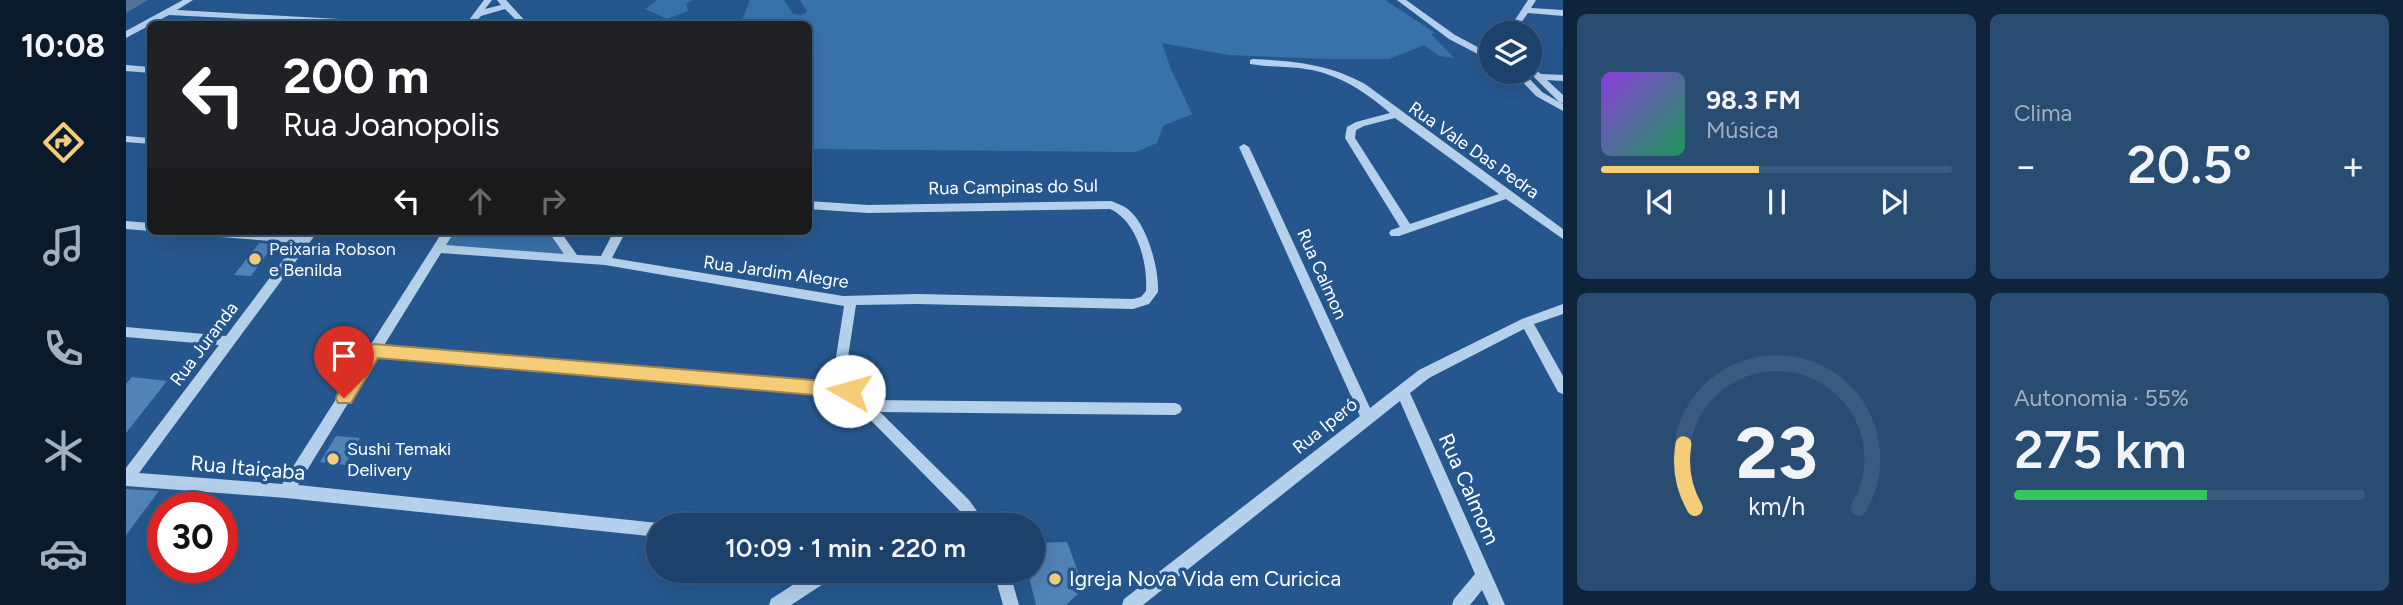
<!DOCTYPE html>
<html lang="pt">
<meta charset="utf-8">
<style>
:root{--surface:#1c416a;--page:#294c72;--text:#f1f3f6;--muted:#a0afc1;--line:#3a5a7e;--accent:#f5cc78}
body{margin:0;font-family:Figtree,sans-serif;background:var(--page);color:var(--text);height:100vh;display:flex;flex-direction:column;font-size:26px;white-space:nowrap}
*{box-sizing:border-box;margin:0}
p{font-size:23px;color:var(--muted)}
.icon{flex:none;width:38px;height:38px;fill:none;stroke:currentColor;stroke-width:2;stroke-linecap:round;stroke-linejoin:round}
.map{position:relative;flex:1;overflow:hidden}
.sheet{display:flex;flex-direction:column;gap:14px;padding:14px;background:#0f243a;width:840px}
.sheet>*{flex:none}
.hud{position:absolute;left:21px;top:21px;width:665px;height:214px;border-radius:10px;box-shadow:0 7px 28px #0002,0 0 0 2px var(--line);background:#202124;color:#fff;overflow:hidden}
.tools{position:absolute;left:1353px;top:21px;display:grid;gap:14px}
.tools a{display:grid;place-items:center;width:63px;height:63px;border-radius:50%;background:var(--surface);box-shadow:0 7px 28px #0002,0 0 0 2px var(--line);font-size:35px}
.speed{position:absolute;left:21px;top:492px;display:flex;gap:14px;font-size:35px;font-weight:700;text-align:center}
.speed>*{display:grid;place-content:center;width:91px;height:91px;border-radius:50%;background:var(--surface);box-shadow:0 7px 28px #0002,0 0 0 2px var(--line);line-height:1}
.speed .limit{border:10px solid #d22;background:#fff;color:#111}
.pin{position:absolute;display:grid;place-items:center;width:60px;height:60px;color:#fff;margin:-72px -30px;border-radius:50% 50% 50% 0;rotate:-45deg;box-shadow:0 0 7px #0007}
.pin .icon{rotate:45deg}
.me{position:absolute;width:77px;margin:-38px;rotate:277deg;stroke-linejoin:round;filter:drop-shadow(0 0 5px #0008)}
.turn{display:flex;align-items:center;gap:24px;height:147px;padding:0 21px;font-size:32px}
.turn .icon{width:91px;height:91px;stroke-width:2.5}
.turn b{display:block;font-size:49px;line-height:60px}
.lanes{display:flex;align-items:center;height:66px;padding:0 21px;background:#0003;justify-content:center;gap:35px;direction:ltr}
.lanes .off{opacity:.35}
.big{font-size:52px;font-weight:600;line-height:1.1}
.sheet .widget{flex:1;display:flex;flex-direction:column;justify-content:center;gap:10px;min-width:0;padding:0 24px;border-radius:10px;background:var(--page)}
.sheet .dial{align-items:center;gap:0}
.dial svg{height:182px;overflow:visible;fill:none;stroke:var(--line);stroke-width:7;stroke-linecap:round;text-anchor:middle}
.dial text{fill:var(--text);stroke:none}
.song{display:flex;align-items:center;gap:21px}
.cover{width:84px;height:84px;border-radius:10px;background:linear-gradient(135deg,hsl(270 70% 55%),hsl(150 70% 35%))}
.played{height:7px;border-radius:4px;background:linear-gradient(90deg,var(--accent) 45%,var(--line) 45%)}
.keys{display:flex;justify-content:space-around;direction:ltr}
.heat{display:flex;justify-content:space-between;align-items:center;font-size:38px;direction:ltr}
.charge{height:10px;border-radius:5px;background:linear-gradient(90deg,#34c759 55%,var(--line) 0)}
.sheet .tiles{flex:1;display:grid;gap:14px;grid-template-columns:repeat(2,1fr)}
.trip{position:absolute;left:520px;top:513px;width:399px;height:70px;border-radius:35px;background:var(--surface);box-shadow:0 7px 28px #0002,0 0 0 2px var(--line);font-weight:600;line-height:70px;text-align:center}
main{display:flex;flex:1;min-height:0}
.tabs{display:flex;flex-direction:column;width:126px;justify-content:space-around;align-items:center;background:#0b1a2a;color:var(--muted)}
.tabs .icon{width:49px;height:49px}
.tabs .active{color:var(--accent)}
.tabs b{font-size:32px;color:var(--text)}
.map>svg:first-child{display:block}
</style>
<main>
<nav class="tabs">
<b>10:08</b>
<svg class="icon active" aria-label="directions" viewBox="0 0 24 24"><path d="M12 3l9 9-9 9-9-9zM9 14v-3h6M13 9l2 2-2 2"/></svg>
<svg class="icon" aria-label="music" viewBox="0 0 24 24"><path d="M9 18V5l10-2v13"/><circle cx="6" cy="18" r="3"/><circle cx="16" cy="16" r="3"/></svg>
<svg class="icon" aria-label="phone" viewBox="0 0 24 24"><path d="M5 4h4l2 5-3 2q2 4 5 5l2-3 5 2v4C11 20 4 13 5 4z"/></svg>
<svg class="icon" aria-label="climate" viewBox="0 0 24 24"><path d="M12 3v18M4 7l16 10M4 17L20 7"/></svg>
<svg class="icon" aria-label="car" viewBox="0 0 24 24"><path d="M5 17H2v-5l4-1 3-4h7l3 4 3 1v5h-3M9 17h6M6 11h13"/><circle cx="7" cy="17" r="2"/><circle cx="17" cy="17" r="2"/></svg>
</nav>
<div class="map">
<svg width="1437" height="605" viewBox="0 0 1437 605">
<rect width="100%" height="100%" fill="#25578e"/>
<g fill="#3972ab">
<polygon points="531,0 567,0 560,4 562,11 541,19 519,9"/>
<polygon points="624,0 658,0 667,14 675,15 681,12 674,0 1259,0 1309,33 1305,34 1328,58 1313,56 1298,45 1263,59 1203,59 1102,55 1036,43 1044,67 1066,114 1037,126 1031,143 1010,152 687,149 682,148 682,24 610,24 616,20"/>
<polygon points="325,231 428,231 448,258 315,248"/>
</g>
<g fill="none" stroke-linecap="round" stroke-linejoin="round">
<polygon fill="#51739a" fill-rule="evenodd" points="0,0 22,0 0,13"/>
</g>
<g fill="#5183b7">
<polygon points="133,243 148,244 125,276 108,275"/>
<polygon points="6,377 41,381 0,433 0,384"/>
<polygon points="210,436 234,438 219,465 194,462"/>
<polygon points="0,489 33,491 0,535"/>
<polygon points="941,542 958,588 940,605 910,605 901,570 906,570 906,543"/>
</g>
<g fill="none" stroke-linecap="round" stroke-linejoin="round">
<g fill="#b5d0eb" fill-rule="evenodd">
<polygon points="57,0 67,0 51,10 249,21 253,24 213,24 43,15 0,38 0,31"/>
<polygon points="358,0 366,0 359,9 375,5 371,0 380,0 402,24 394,24 379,9 355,16 348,24 340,24"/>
<polygon points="1271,0 1280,0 1329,35 1365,54 1365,61 1323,39"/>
<polygon points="1402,0 1410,0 1405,8 1437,10 1437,16 1402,13 1395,23 1396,33 1388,33 1387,23"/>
<path d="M1127,59C1167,61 1203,64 1239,84L1437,229V239L1380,199L1273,236H1265L1263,233L1265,230L1274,227L1219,138L1221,127L1230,122L1264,113C1236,89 1209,72 1173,68C1157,66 1140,67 1124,64V60ZM1269,118L1373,194L1284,224L1229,138L1230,130L1238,126Z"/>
<polygon points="0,65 24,67 24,73 0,71"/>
<polygon points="1404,65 1415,74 1437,75 1437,81 1421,80 1437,95 1437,103 1434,102 1437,104 1437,111 1410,96 1387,72 1397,72 1416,92 1433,102 1403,72"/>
<polygon points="0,136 24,138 24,144 0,142"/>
<polygon points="1118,144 1123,147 1244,408 1293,370 1396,319 1437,304 1437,314 1408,324 1437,376 1437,394 1432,392 1398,329 1303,378 1284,393 1379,605 1363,605 1356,590 1344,605 1326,605 1328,599 1349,574 1274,401 1017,605 996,605 998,599 1234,416 1113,147"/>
<path d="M682,201L742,205L985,201C992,204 1000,206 1005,212C1022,228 1033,269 1032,292L1023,304L1007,309L791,304L730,305L722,357L726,385L742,400L1049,403L1054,405L1056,409L1054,413L1049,415L754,412L843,500L861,525H844L833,510L719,394L251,356L172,485L532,523L537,525H532V537L160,498L0,486V468L93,345L0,337V327L100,336L170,243L69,235L63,231H118L176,236L180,231H192L13,473L156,484L317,231H329L320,245L438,254L422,231H434L451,255L475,256L488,231H500L486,258L717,296L791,294L1007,299L1015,297L1020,291C1022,263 1011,221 984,209L742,213L682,209ZM315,253L479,265L718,306L710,357L713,383L257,347Z"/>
<polygon points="0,221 24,223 24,231 0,229"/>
<polygon points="690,570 713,570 711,575 665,605 643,605 645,599"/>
<polygon points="867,570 883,570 893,605 877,605"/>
</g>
</g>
<polygon fill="#f5cc78" stroke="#9f854e" stroke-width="2" points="248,344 723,383 732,391 723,398 252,358 225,403 212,403 210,398 212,393 242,346"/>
<g fill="#f5cc78" stroke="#25578e" stroke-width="2.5">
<circle cx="129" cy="259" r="7"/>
<circle cx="207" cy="459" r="7"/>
<circle cx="929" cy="579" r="7"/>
</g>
<g text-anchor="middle" stroke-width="7" stroke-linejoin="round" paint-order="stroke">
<g font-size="18" fill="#fff" stroke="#25578e">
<text transform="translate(1348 150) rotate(35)" y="6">Rua Vale Das Pedra</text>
<text transform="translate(887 187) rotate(-1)" y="6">Rua Campinas do Sul</text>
<text transform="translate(650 272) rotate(8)" y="6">Rua Jardim Alegre</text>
<text transform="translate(1196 274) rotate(66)" y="6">Rua Calmon</text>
<text transform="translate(78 344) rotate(-53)" y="6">Rua Juranda</text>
<text transform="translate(1199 426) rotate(-39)" y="6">Rua Iperó</text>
</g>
<g font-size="18" fill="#fff" stroke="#25578e" text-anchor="start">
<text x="143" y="255">Peixaria Robson<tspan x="143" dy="21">e Benilda</tspan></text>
<text x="221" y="455">Sushi Temaki<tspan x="221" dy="21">Delivery</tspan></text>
</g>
<g font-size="21" fill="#fff" stroke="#25578e">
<text transform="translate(122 468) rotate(5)" y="7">Rua Itaiçaba</text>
<text transform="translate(1343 489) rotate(66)" y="7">Rua Calmom</text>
</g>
<g font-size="21" fill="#fff" stroke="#25578e" text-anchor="start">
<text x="943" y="586">Igreja Nova Vida em Curicica</text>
</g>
</g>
</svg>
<div class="tools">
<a><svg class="icon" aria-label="layers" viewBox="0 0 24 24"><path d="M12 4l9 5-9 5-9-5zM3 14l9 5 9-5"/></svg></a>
</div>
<div class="speed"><div class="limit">30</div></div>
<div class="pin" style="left:218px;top:398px;background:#d93025"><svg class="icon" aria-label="arrive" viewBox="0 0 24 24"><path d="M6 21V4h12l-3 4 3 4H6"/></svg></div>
<svg class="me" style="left:723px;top:391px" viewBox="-20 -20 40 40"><circle r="19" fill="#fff"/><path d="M0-13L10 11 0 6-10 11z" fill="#f5cc78"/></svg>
<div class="trip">10:09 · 1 min · 220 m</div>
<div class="hud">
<div class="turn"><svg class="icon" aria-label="left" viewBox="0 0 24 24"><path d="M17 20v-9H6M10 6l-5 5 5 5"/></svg><div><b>200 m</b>Rua Joanopolis</div></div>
<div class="lanes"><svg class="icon" aria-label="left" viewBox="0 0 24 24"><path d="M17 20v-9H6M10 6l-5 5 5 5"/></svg><svg class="icon off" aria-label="ahead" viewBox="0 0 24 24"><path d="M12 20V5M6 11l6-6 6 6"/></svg><svg class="icon off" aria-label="right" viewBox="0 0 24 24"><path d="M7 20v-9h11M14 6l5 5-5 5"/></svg></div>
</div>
</div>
<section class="sheet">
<div class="tiles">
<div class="widget">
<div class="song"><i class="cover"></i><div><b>98.3 FM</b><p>Música</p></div></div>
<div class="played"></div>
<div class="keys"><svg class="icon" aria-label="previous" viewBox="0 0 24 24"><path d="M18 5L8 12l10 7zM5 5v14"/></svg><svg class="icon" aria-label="pause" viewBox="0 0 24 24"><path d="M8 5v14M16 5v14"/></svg><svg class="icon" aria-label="next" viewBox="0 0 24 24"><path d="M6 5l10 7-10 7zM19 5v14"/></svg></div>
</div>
<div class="widget"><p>Clima</p>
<div class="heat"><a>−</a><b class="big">20.5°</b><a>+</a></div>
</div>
<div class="widget dial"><svg viewBox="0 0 100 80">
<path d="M14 69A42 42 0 1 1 86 69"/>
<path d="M14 69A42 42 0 0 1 9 41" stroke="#f5cc78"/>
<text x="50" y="56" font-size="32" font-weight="700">23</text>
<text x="50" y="72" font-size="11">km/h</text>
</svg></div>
<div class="widget"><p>Autonomia · 55%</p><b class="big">275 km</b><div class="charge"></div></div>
</div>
</section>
</main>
